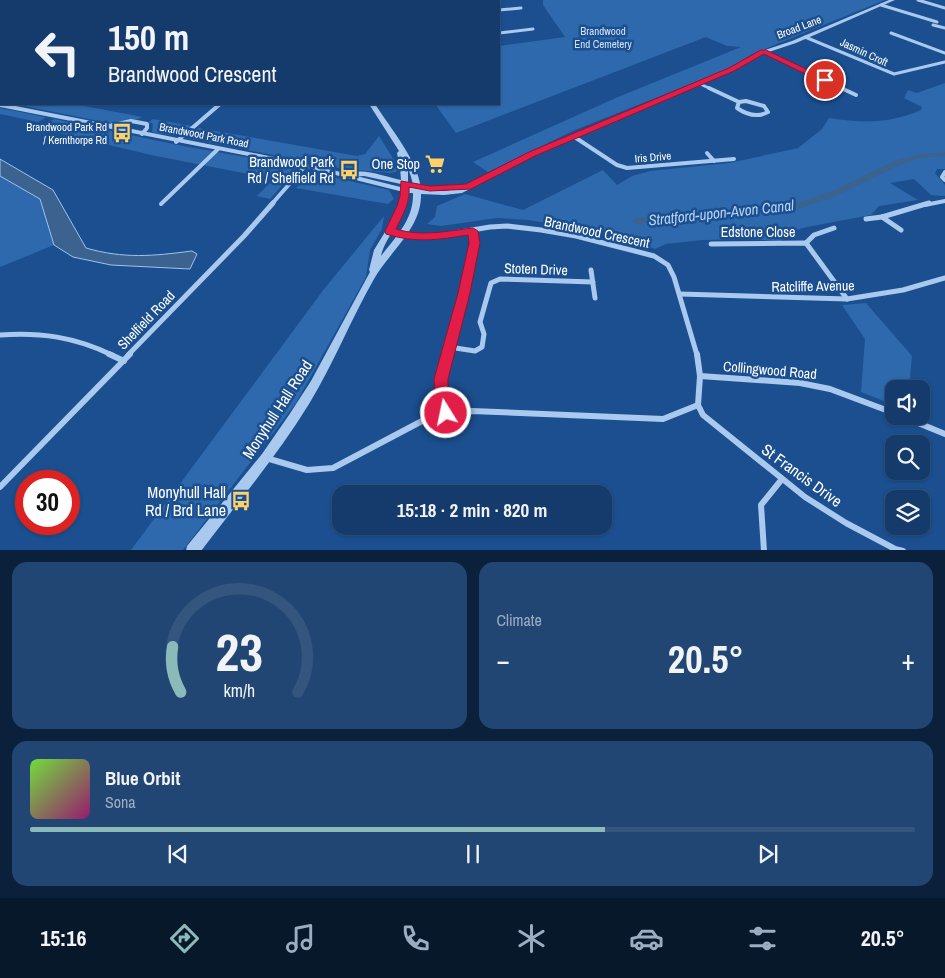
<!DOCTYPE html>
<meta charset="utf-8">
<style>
:root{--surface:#143b6b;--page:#214673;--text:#f1f3f6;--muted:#9dadc1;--line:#33557e;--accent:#8bbbb9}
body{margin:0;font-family:"Archivo Narrow",sans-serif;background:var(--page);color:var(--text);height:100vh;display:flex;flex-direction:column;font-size:19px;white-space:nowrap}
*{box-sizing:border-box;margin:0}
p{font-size:16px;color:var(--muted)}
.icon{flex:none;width:28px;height:28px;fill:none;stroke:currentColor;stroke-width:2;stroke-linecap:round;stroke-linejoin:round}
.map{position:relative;height:550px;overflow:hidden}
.drawer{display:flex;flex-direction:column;gap:12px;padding:12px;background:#0b203b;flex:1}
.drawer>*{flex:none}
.banner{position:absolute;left:0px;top:0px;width:500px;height:105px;box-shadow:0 1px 4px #0004,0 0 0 1px var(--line);background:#143b6b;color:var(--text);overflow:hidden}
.fabs{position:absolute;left:885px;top:380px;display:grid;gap:10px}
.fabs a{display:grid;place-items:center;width:45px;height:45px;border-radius:10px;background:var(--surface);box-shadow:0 1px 4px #0004,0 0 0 1px var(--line);font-size:25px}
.speed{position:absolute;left:15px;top:470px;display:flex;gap:10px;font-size:25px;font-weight:700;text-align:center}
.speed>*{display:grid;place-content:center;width:65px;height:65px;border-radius:50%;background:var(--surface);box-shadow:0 1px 4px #0004,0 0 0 1px var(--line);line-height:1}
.speed .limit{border:8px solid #d22;background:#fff;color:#111}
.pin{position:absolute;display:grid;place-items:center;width:42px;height:42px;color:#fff;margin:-21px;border:2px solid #fff;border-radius:50%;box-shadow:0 1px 5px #0007}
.me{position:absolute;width:55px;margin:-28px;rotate:350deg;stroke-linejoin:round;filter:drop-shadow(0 0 4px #0008)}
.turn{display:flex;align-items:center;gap:18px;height:105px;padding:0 25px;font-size:22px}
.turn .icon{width:65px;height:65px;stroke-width:2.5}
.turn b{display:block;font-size:35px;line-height:42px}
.big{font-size:38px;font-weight:700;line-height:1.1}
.drawer .card{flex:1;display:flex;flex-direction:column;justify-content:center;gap:8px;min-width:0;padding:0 18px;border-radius:15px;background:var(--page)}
.drawer .dial{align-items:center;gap:0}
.dial svg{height:130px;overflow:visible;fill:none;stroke:var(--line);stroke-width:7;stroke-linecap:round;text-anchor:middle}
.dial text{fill:var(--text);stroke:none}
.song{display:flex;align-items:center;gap:15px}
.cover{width:60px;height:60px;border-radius:8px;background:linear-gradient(135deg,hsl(100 70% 55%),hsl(320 70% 35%))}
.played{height:5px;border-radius:2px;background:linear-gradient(90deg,var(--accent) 65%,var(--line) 65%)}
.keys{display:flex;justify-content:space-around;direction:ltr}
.heat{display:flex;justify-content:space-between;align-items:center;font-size:28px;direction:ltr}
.drawer .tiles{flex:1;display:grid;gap:12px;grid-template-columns:1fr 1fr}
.card:last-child{grid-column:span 2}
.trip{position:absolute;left:332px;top:485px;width:280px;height:50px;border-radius:15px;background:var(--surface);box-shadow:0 1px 4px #0004,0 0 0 1px var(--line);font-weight:700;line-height:50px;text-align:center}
.dock{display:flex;height:80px;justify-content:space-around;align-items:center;background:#08182b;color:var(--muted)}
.dock .icon{width:35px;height:35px}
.dock .on{color:var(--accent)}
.dock b{font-size:22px;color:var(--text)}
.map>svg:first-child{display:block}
</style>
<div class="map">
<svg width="945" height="551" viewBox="0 0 945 551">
<rect width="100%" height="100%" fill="#1b4f8f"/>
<g fill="#2e69ad">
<polygon points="543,0 885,0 752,54 726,70 575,130 488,172 473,162 618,97 741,47 727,46 706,37 456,133 435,104 499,104 499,46 565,37 543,5"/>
<path d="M945,83V169H937L935,173L945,185V196L931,195L914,179L890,183L918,200L879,206L871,215L807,227L786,233L781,241L746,239L703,240L666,244L655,249L607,233L528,220L497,218L441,226L427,224L435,217L437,206L465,194L523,210L603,170L617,185L632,176L650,171L729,163L798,148L822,129L829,118C864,123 888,124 921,110L922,107L904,98L908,90L917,93Z"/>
<polygon points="14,104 74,104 142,117 138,119 109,123"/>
<polygon points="0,108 45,117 45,118 38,122 0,114"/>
<polygon points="54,119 178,145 261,160 295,169 295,171 270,199 257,196 274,179 151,155 39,128"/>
<path d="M153,119L192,126C178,137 168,136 152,132L153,124L149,122Z"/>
<polygon points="199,128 357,156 365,154 379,136 399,168 396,172 390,173 345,169 186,138"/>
<polygon points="315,173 389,190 394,199 388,204 296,188 308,175"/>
<polygon points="0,176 40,199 54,245 0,267"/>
<polygon points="384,216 382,229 370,250 366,277 296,403 183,550 131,550 324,289"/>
<polygon points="866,303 912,356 909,389 894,389 894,405 861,392 865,339 842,305"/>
</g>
<path fill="#3c6290" stroke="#9cc4f0" d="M0,159L53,190L86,248C124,259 153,256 192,251L197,254L190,269L111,265L73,257L54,245L40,199L0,176Z"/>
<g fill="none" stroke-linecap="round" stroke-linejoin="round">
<polygon fill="#3c6290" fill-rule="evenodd" points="945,152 945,156 922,158 900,165 836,196 798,209 637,224 632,221 637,218 797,203 830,192 894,161 921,154"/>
<g stroke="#a9c9ee" stroke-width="3">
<polyline points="295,0 300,1"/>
<polyline points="918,0 945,8"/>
<polyline points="27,1 30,0"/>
<polyline points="98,1 100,0"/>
<polyline points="171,1 174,0"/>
<polyline points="881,5 937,22"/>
<polyline points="499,10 521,8"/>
<polyline points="933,25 945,28"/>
<polyline points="499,33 533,29"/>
<polyline points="891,33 945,53"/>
<polyline points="805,37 894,74 945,62"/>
<polyline points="764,51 844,89"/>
<polyline points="698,83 711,89"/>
</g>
<g stroke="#a9c9ee" stroke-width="4">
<polyline points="709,88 739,102"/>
<polyline points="841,88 856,95"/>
<path d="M746,101L764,106L768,112C757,118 747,115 737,108L739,102Z"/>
<polyline points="0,105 304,165 404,190"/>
<polyline points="109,126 131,121 147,124 147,128 142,134"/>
<polyline points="573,136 617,165 627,168 734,159"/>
<polyline points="176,142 220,104"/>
<polyline points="707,153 714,161"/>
<polyline points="945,172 942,177 945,180"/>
<polyline points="161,204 218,149"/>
<polyline points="271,205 305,166"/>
<polyline points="925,205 945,201"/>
</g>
<g stroke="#a9c9ee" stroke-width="5">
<polyline points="882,217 901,230"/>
<polyline points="866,219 882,217 929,203"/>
<polyline points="390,231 404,236 430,237 490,227 507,226 541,230 576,236 654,256 668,265 674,277 697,355"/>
<polyline points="806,243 814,235 834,228"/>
<polyline points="711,244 806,243 847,299"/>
<polyline points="591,270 595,298"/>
<polyline points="680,294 847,299 903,290 945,278"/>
<path d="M0,335C40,332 75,337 112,355"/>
<polyline points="449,347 475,351 482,347 484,334 480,322 491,283 500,279 593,282"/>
<polyline points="128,355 244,236 273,203"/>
<polyline points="447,355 475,243 473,231"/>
</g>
<g stroke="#a9c9ee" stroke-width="6">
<polyline points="109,354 124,361"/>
<polyline points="700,376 800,383 830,389 894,413"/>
<polyline points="698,405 703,415 805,497 846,523 895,549 903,551"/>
<polyline points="446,413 441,379 447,354"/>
<polyline points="901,416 945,434"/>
<polyline points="266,458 307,470 333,468 422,421 446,413 472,411 663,419 698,405 700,376 697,354"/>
<polyline points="0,487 130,354"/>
<polyline points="764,551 761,505 782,479"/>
</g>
<path fill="#a9c9ee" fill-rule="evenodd" d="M889,0H895L796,43L760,55L733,71L534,155L462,193L444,195L421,194C422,228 390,251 374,279C351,319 334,363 309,404C277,456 238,502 201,551H186L187,546L262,454L289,415L311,381L370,272L369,270L374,250L393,219L401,196V184L364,176L350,177L346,175C360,166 385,177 401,180L400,168L397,153L399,151L369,104H375C390,128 418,160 421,189L444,191L457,189L530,153L729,69L756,53L792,41ZM408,168C410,174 413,181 413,188H408V186L413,184L408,182ZM409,193H413C414,219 396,237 381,256C386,234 408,217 409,193Z"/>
</g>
<path fill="#e11d48" stroke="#92132f" d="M761,50H766L829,80L822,82L764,54L734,71L535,156L471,189L430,191L409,187C410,203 403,215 396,229C421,237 447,231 473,228L478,231L480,243L470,293L448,379V396L453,413L450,417L446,419L441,417L435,396L434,379L458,293L469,243L468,235C439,240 414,243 386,234L385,231L397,206L400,196L401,181L430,186L466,184L529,152L729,68Z"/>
<defs>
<symbol id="bus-bare" viewBox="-9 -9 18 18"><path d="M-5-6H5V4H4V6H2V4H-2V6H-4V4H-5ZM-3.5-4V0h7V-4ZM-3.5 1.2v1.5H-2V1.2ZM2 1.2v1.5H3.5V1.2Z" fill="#ffd166" stroke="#1b4f8f" stroke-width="2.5" paint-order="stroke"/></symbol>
<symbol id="supermarket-bare" viewBox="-9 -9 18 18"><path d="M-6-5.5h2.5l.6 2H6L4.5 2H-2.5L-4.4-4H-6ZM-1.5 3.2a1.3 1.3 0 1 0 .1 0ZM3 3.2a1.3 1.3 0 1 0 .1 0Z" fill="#ffd166" stroke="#1b4f8f" stroke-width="2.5" paint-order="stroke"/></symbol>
</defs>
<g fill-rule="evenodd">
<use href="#bus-bare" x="108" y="119" width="28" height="28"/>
<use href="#supermarket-bare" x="421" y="150" width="28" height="28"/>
<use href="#bus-bare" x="335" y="156" width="28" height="28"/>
<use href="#bus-bare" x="227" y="487" width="28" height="28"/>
</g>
<g text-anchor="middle" stroke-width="5" stroke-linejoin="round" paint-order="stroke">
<g font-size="11" fill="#fff" stroke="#1b4f8f">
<text transform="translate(799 27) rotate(-21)" y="4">Broad Lane</text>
<text transform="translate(864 52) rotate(25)" y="4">Jasmin Croft</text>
<text transform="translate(204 135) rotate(11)" y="4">Brandwood Park Road</text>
<text transform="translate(653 157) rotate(-5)" y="4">Iris Drive</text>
</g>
<g font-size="11" fill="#cfe3fa" stroke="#1b4f8f">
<text x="603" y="35">Brandwood<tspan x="603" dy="13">End Cemetery</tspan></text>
</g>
<g font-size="11" fill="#fff" stroke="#1b4f8f" text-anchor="end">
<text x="107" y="131">Brandwood Park Rd<tspan x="107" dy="13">/ Kernthorpe Rd</tspan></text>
</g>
<g font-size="14" fill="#fff" stroke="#1b4f8f" text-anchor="end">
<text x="334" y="167">Brandwood Park<tspan x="334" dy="16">Rd / Shelfield Rd</tspan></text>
<text x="420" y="169">One Stop</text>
</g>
<g font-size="14" fill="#fff" stroke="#1b4f8f">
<text transform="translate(597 232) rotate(12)" y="5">Brandwood Crescent</text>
<text x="758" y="237">Edstone Close</text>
<text transform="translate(536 269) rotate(2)" y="5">Stoten Drive</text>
<text transform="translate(813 286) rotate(-1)" y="5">Ratcliffe Avenue</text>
<text transform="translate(146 320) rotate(-46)" y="5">Shelfield Road</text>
<text transform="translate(770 370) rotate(5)" y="5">Collingwood Road</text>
</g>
<g font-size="15" font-style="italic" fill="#b5d3f5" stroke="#1b4f8f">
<text transform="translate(721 213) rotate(-6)" y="5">Stratford-upon-Avon Canal</text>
</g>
<g font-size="16" fill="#fff" stroke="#1b4f8f">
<text transform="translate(277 409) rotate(-57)" y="6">Monyhull Hall Road</text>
<text transform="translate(802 475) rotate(36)" y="6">St Francis Drive</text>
</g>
<g font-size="16" fill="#fff" stroke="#1b4f8f" text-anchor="end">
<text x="226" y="498">Monyhull Hall<tspan x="226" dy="18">Rd / Brd Lane</tspan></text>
</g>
</g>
</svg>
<div class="fabs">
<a><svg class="icon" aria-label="sound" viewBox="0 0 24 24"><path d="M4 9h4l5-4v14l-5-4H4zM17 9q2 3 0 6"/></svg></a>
<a><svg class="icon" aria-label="search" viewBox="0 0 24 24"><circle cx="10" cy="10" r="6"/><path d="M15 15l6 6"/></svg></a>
<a><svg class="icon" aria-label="layers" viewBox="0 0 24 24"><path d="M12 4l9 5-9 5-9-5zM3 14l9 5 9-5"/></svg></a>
</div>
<div class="speed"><div class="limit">30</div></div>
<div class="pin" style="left:825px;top:80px;background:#d93025"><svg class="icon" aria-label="arrive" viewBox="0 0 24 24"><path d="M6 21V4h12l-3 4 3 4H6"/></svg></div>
<svg class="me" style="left:446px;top:413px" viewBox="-20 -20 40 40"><circle r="17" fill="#e11d48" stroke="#fff" stroke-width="3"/><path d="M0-11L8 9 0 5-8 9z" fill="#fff"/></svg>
<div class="trip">15:18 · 2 min · 820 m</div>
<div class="banner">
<div class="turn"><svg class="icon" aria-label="left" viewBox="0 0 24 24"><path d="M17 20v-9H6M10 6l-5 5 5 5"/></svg><div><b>150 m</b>Brandwood Crescent</div></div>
</div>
</div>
<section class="drawer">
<div class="tiles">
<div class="card dial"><svg viewBox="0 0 100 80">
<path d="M14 69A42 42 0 1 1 86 69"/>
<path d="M14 69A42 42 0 0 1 9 41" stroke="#8bbbb9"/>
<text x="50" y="56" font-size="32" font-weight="700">23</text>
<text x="50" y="72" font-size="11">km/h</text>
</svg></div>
<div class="card"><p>Climate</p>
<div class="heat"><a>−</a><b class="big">20.5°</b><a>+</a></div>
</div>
<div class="card">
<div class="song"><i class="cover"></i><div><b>Blue Orbit</b><p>Sona</p></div></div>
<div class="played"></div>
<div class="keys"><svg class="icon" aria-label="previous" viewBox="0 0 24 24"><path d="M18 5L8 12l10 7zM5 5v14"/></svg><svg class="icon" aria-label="pause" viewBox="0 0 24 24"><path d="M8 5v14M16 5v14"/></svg><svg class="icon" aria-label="next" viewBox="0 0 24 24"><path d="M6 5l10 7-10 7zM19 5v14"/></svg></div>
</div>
</div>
</section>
<nav class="dock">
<b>15:16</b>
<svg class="icon on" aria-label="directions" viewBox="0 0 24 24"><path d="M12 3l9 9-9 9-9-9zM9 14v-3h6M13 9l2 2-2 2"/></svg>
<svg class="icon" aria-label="music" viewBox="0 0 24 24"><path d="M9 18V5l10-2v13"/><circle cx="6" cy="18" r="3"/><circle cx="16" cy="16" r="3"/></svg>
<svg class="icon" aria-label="phone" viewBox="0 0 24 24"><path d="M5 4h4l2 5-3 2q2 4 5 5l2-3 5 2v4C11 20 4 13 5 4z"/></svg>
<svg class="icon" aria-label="climate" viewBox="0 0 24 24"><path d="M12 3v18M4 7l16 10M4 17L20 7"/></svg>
<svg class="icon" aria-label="car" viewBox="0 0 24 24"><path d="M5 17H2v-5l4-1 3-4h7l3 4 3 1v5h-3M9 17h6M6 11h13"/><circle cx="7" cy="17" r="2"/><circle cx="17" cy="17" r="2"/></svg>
<svg class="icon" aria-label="filters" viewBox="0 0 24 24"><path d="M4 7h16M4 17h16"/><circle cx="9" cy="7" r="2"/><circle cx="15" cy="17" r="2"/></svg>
<b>20.5°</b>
</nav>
